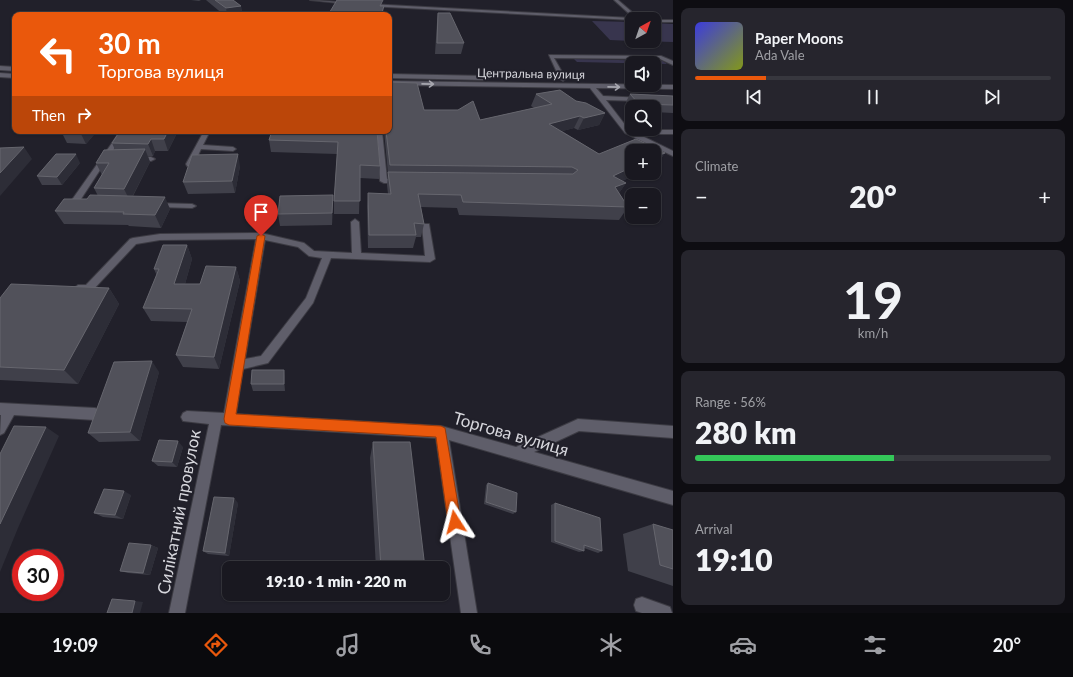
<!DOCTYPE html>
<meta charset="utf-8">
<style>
:root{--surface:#191820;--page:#26252d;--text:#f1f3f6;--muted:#9fa0a5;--line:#37373e;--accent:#ea580c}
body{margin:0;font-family:Lato,sans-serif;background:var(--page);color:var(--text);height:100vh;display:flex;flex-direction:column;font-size:15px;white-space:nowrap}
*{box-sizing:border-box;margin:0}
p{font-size:13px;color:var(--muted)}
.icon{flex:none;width:22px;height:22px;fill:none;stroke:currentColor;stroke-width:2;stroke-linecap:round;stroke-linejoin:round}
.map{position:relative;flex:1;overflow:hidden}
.details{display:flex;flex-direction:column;gap:8px;padding:8px;background:#0e0d12;width:400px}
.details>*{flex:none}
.guide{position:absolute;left:12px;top:12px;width:380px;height:122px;border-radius:8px;box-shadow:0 1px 3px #0004,0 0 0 1px var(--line);background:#ea580c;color:#fff;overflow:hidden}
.needle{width:26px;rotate:40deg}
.tools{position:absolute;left:625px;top:12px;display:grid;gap:8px}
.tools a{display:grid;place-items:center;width:36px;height:36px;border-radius:8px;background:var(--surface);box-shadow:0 1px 3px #0004,0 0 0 1px var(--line);font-size:20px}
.speed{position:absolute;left:12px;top:549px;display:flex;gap:8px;font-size:20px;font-weight:700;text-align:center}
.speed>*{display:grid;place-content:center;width:52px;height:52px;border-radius:50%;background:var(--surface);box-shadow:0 1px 3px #0004,0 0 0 1px var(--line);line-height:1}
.speed .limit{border:6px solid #d22;background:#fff;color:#111}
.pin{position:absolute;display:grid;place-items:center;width:34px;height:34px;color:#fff;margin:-41px -17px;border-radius:50% 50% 50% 0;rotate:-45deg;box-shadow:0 0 4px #0007}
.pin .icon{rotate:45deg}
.me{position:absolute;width:44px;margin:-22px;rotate:351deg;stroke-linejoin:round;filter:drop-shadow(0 0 3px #0008)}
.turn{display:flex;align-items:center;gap:14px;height:84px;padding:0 20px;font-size:18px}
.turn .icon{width:52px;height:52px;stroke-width:2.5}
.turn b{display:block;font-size:28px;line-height:34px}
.then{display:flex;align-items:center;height:38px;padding:0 20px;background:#0003;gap:8px;font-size:15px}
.big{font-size:30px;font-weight:800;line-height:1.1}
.details .tile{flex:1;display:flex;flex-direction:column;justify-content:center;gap:6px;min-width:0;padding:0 14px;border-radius:8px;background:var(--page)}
.details .dial{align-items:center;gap:0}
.dial b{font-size:52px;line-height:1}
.song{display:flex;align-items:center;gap:12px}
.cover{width:48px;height:48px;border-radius:6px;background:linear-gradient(135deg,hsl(240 70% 55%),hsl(70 70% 35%))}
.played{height:4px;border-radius:2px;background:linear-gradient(90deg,var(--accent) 20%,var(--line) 20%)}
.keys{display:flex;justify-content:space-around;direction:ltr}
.heat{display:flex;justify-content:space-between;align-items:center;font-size:22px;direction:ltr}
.charge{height:6px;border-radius:3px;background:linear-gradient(90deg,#34c759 56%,var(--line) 0)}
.trip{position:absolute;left:222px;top:561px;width:228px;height:40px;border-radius:8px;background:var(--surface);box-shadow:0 1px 3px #0004,0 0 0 1px var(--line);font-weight:800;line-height:40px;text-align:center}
.tab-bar{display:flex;height:64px;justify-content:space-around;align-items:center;background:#0a0a0d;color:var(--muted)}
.tab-bar .icon{width:28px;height:28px}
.tab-bar .on{color:var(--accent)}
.tab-bar b{font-size:18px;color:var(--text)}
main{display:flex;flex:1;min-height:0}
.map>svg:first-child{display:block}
</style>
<main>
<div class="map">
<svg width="673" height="613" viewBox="0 0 673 613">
<rect width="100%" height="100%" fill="#21202a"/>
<g fill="#38354e">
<polygon points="592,21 632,22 632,41 610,40"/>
<polygon points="654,23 673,24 673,42 639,41 654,41"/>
<polygon points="574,59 663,61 667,64 577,62"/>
</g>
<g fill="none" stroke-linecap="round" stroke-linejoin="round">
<defs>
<g id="minor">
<polygon points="310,0 351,3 349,4"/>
<polygon points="614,0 618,0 640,19 635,19"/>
<polygon points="369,4 632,18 634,19 632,20 368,6"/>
<rect x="654" y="20" width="19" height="2"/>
<polygon points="549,55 661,56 673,61 673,65 660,59 554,58 566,79 563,81 560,79"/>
<polygon points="0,66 15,67 15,71 0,70"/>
<polygon points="0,73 15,74 15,78 0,77"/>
<polygon points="389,74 486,76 489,78 486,80 389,78"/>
<polygon points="389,81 673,85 673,89 596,88 603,96 643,98 643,100 641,101 606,100 629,130 673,130 673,134 638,134 673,151 673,156 625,133 590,88 389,85"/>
<polygon points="129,131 138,131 121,138 79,202 84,202 84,206 70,206 69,204 117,136"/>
<polygon points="204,131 210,131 203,145 233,147 236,149 233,151 201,149 193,166 187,166 186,164"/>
<polygon points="376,131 382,131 387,179 403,179 403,183 384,183 380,181"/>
<polygon points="135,157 151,157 155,159 151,161 133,160 131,159"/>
<polygon points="154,203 192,204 196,206 192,208 157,207 153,205"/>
<path d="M355,219L359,222L361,253L425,256L422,226L423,224H429L435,259L430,262L331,258L313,303L268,363L243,369L236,414L441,426L516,447L578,419L673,426V438L579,431L534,452L673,491V505L449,440L477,613H461L436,438L221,425L185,613H169L209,424L183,421L181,417L183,413L187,411L224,413L256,239L160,240L136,244L91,292L78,293L73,289L78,285H86L130,239L133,238L160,234L261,233L304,243L314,251L352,253L351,222ZM265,240L298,247L309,256L322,258L306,298L261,356L245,359Z"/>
<polygon points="0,403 95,408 99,410 101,414 99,418 95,420 14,415 4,433 0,435 1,415 0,415"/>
<polygon points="642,597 670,607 672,613 642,613 636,611 634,605 636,599"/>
</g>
</defs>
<use href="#minor" stroke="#3c3b43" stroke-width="2"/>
<use href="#minor" fill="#5f5e6a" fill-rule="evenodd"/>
</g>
<g fill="#40404a">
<polygon points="191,0 201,0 199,1"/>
<polygon points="206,0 233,0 241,6 242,15 224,15"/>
<polygon points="438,13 464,43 461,54 435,54 437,22"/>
<polygon points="536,94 576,101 605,113 599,125 578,130 574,128 562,131 599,154 665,153 656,165 622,181 626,183 619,193 628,207 619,220 459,215 457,208 421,207 424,224 421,237 416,237 413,248 368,248 367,206 368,193 388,194 387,185 388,174 384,131 389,131 424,110 480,120 534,108 531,106"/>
<polygon points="630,94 673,96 673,113 654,112 654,107 632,107 632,109 626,102"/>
<polygon points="64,131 97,131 86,144 67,143 62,133"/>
<polygon points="178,131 168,151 155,151 153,156 148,156 150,162 133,196 170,209 161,228 129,226 128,225 64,224 55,211 98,196 94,188 102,175 96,163 115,150 112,143"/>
<polygon points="377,131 380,166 379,179 360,178 359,214 334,214 334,201 337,154 271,152 269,140"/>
<polygon points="80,163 62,185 42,185 37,176"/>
<polygon points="240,166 235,193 188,194 183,182"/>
<polygon points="333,195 332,225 280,226 278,214"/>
<polygon points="187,245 192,259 185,284 200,284 236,267 240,281 219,369 183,367 176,355 187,322 151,321 143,308 157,276 154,269"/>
<polygon points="109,288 119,304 78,384 0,380 0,298"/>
<polygon points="159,372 140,441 99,442 88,433"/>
<polygon points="285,377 285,391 253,391 251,384"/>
<polygon points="373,442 425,568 376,568 370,458"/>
<polygon points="183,447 177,467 158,466 152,461"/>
<polygon points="488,483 516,512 513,514 484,504 486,485"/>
<polygon points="131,495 123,519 103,517 94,513"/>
<polygon points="238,503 229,556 208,554 203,551"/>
<polygon points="555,503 602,551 598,553 584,548 584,551 579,552 551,542 551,505"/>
<polygon points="653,524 673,530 673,586 628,571 623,534"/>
<polygon points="151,545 158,548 150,575 128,573 120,571"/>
</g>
<g fill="#2d2d37">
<polygon points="241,6 242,15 227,15 226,8"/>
<polygon points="384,6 384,15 381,15"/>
<polygon points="605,113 599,125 578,130 584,118"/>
<polygon points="580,116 574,128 544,136 549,124"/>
<polygon points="83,131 97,131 86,144 81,134"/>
<polygon points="168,131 178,131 168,151 164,139"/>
<polygon points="151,139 155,151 153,156 148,144"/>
<polygon points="24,147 32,159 0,196 0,173"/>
<polygon points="145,149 150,162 130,201 124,189"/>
<polygon points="665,153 656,165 654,166 654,157"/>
<polygon points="76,154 80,163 62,185 57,177"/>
<polygon points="238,154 240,166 235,193 232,181"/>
<polygon points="632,167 632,173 639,173 605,189 613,176"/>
<polygon points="626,183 617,196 615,187"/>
<polygon points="333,195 333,208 332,225 332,213"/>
<polygon points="165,197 170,209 161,228 155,215"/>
<polygon points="187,245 192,259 181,298 174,284"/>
<polygon points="236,267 240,281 219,369 214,357"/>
<polygon points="109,288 119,304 78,384 64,370"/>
<polygon points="152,361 159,372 140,441 130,432"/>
<polygon points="284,370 285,377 285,391 284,384"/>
<polygon points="46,427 59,436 18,528 0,572 0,524"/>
<polygon points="178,441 183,447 177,467 172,462"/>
<polygon points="124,491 131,495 123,519 115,515"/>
<polygon points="234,498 238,503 229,556 225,553"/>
<polygon points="151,545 158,548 150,575 143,573"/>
<polygon points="135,601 143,602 140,613 132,613"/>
</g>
<g fill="#51515a" stroke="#66666e">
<polygon points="215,0 233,0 241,6 226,8"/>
<polygon points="337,0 383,0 380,6 384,6 381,15 328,15"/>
<polygon points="438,13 450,13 464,43 437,43"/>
<polygon points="389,82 417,83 424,110 458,110 473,101 480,120 552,104 536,94 560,90 576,101 586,103 605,113 584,118 580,116 549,124 599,154 636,139 665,153 654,157 654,151 632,151 632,167 613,176 626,183 615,187 628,207 463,202 461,195 418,194 424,224 414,223 416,235 369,235 368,193 391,194 388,172 573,174 578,170 572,167 390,165 386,131 389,131"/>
<polygon points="630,94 673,96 673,105 639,104"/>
<polygon points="64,131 83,131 81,134 62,133"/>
<polygon points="120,131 168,131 164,139 151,139 148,144 112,143"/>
<polygon points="272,131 377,131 380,166 360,165 360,201 334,201 338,142 269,140"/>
<polygon points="24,147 0,173 0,148"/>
<polygon points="145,149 124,189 94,188 109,163 96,163 104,150"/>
<polygon points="56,154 76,154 57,177 37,176"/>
<polygon points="238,154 232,181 183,182 192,155"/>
<polygon points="90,195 165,197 155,215 123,214 124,212 55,211 64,199 87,199"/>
<polygon points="333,195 332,213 278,214 280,196"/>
<polygon points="163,245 187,245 174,284 200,284 206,266 236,267 214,357 176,355 192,309 143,308 159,269 154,269"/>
<polygon points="11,284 109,288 64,370 0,367 0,298"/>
<polygon points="152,361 130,432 88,433 114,362"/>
<polygon points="252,370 284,370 284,384 251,384"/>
<polygon points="14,426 46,427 0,524 0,454"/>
<polygon points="159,440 178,441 172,462 152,461"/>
<polygon points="373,442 410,442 425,568 381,568"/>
<polygon points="488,483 517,493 516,512 486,502"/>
<polygon points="104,489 124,491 115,515 94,513"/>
<polygon points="214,497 234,498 225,553 203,551"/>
<polygon points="555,503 600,518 602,551 584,545 584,551 555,541"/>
<polygon points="653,524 673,530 673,569 660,565"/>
<polygon points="129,543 151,545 143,573 120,571"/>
<polygon points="112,599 135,601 132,613 107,613"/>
</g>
<defs><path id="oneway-shaft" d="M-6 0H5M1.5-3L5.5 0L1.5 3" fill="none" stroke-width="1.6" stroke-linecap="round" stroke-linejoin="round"/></defs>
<g stroke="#a7a7af">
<use href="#oneway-shaft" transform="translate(428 84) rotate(1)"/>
<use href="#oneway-shaft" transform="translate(614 87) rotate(1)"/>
</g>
<polygon fill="#ea580c" stroke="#983908" points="261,234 265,236 236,414 441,426 445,428 461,522 459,527 455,529 450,527 448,522 436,437 229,425 225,423 224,419 257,236"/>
<g text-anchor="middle" stroke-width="4" stroke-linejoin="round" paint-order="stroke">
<g font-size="12" fill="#d7d7dd" stroke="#21202a">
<text transform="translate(531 74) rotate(1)" y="4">Центральна вулиця</text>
</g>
<g font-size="17" fill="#d7d7dd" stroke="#21202a">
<text transform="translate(511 434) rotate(16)" y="6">Торгова вулиця</text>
<text transform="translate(179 512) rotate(-79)" y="6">Силікатний провулок</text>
</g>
</g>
</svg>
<div class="tools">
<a><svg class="needle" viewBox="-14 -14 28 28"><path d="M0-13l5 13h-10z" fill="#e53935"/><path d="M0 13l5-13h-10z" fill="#9fa0a5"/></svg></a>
<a><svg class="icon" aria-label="sound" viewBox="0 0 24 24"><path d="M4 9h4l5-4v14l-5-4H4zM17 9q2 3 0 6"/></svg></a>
<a><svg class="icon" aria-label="search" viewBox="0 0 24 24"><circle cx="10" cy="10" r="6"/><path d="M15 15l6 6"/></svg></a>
<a>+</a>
<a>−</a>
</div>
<div class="speed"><div class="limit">30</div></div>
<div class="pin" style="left:261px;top:236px;background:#d93025"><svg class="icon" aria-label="arrive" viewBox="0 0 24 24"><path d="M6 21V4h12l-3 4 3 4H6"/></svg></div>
<svg class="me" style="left:455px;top:522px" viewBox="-20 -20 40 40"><path d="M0-17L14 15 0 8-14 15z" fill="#ea580c" stroke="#fff" stroke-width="4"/></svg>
<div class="trip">19:10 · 1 min · 220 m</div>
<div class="guide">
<div class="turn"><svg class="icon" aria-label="left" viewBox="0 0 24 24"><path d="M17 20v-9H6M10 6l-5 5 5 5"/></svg><div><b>30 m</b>Торгова вулиця</div></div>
<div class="then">Then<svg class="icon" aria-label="right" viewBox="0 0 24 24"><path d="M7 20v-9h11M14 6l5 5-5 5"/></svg></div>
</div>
</div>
<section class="details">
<div class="tile">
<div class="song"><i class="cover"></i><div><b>Paper Moons</b><p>Ada Vale</p></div></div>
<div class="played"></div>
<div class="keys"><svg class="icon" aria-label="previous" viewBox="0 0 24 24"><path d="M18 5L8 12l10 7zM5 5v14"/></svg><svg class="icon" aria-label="pause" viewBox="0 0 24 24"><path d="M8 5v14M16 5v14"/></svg><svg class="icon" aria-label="next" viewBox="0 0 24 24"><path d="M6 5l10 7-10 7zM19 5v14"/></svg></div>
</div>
<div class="tile"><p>Climate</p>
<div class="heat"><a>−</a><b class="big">20°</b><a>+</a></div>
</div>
<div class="tile dial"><b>19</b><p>km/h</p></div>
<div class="tile"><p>Range · 56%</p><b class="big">280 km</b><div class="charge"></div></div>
<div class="tile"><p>Arrival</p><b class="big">19:10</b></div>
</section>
</main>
<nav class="tab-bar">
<b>19:09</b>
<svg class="icon on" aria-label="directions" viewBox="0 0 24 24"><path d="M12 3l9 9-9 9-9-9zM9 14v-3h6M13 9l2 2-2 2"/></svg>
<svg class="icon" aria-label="music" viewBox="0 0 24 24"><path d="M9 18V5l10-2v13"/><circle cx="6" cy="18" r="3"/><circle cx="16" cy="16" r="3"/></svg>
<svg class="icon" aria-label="phone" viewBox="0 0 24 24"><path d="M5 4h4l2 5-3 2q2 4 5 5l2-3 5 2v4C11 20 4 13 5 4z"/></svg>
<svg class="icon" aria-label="climate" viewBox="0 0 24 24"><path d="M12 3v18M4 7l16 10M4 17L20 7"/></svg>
<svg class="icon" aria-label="car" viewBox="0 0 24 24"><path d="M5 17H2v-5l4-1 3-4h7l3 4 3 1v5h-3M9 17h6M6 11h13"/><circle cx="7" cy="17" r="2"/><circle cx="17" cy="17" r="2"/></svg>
<svg class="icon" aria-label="filters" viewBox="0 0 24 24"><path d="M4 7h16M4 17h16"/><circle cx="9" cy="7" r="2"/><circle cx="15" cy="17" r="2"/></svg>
<b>20°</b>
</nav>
